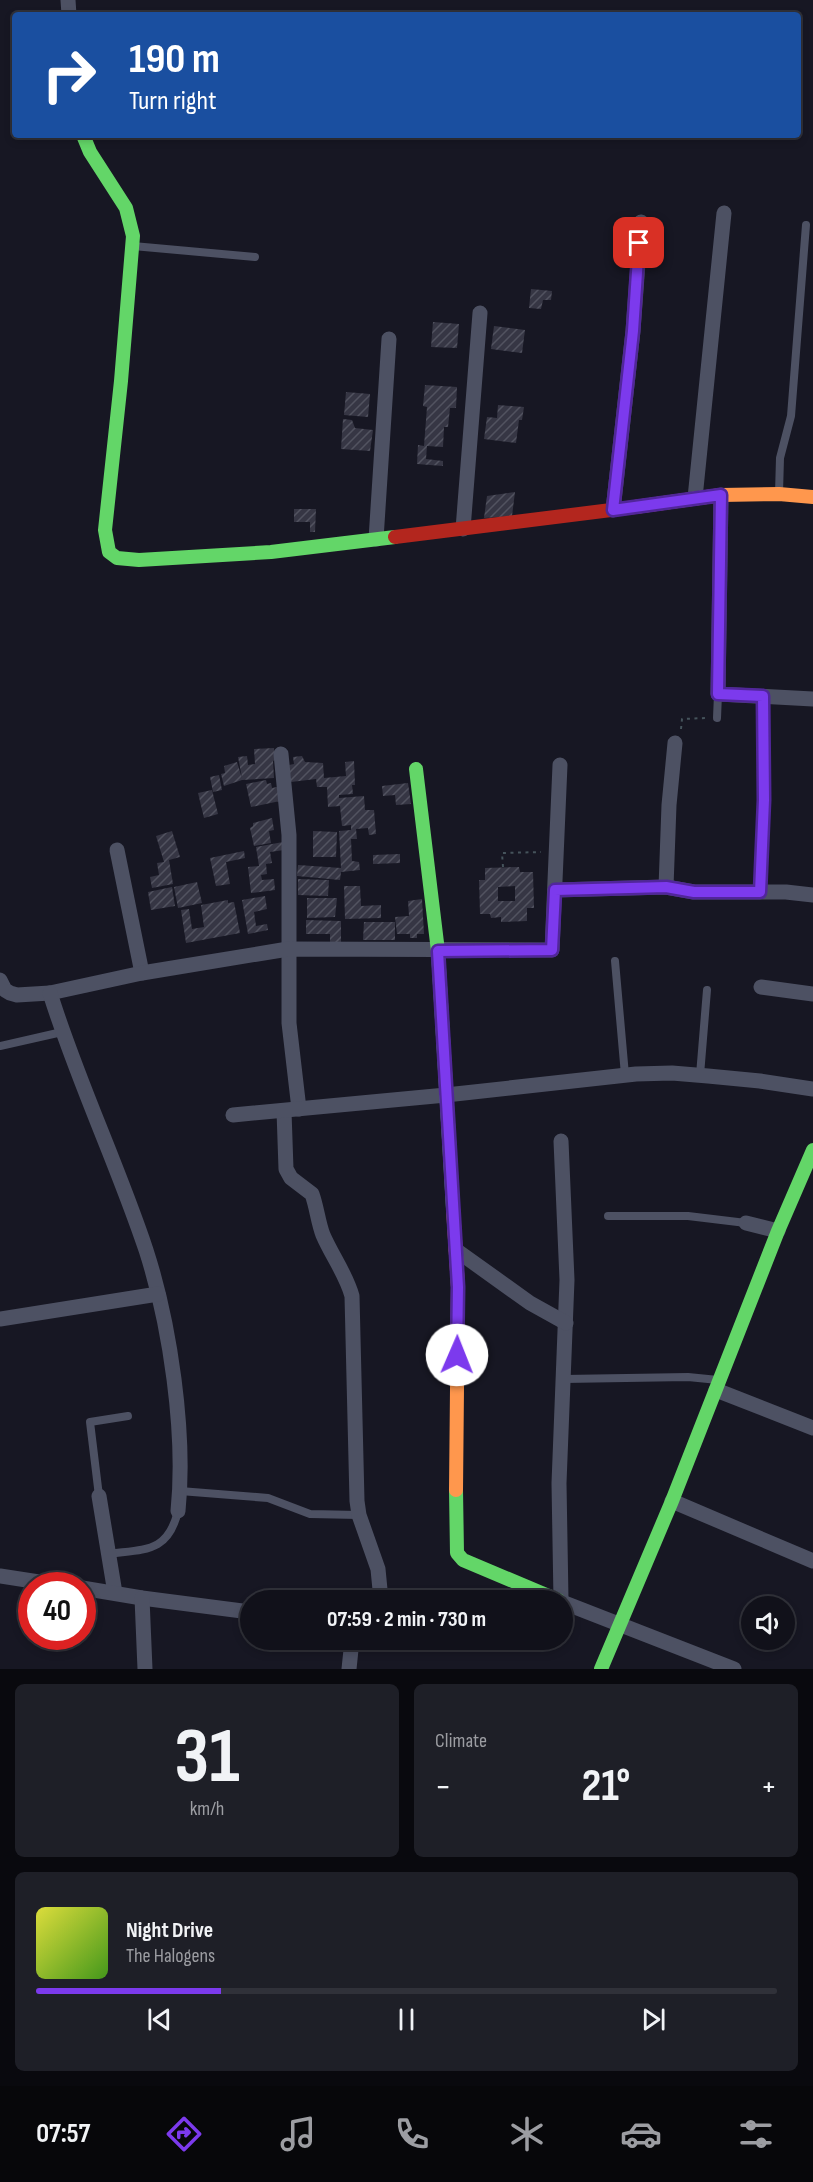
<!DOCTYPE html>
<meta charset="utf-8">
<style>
:root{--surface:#11111a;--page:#1e1f27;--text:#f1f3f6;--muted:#9c9da2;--line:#303139;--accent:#7c3aed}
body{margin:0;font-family:"Sofia Sans Condensed",sans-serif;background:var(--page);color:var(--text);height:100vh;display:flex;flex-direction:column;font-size:22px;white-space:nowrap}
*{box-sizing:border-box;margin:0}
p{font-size:20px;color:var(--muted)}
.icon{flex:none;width:33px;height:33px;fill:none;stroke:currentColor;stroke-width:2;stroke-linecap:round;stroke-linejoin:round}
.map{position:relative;height:1669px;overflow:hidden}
.details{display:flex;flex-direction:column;gap:15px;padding:15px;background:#09090e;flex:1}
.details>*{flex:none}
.guide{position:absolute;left:12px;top:12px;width:789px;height:126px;border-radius:6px;box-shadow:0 3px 9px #0003,0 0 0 2px var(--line);background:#1a4fa0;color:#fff;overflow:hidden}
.fabs{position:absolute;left:741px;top:1596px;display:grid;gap:12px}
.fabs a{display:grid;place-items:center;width:54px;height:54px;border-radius:50%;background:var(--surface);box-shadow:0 3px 9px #0003,0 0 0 2px var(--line);font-size:30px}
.speed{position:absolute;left:18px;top:1572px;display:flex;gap:12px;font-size:30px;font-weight:700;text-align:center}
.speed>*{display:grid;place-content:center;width:78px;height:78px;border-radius:50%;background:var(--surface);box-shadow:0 3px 9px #0003,0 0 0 2px var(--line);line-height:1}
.speed .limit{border:9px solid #d22;background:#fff;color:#111}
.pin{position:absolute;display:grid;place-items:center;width:51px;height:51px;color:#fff;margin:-26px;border-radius:12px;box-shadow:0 3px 9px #0006}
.me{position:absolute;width:66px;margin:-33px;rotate:1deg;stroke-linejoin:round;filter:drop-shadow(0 0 4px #0008)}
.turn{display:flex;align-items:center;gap:21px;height:126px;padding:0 18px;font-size:27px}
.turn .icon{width:78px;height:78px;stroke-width:2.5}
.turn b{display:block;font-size:42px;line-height:51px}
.big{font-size:45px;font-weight:700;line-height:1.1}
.details .card{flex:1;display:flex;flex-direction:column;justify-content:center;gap:9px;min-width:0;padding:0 21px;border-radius:9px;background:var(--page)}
.details .dial{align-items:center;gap:0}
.dial b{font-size:78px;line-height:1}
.song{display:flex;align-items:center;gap:18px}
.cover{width:72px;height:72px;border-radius:9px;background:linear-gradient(135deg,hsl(60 70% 55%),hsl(100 70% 35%))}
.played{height:6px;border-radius:3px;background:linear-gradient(90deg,var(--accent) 25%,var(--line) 25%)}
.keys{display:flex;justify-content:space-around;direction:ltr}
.heat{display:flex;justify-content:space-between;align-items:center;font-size:33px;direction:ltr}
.details .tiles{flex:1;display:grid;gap:15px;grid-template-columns:1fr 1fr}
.card:last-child{grid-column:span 2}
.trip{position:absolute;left:240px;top:1590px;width:333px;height:60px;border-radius:30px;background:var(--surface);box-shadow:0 3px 9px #0003,0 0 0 2px var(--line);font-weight:700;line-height:60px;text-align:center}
.dock{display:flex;height:96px;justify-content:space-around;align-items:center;background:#07070a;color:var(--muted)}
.dock .icon{width:42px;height:42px}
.dock .selected{color:var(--accent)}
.dock b{font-size:27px;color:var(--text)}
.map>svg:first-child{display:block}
</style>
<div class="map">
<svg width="813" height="1669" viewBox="0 0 813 1669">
<defs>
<pattern id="building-hatch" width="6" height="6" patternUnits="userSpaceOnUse" patternTransform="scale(1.5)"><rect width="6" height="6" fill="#363644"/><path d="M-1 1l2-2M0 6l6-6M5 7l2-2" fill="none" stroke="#525360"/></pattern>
</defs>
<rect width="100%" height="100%" fill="#171723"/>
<g fill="url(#building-hatch)" fill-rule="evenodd">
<polygon points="531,289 552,291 551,300 543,300 541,309 529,308"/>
<polygon points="433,322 459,324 457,348 431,347"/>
<polygon points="494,326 525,330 522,353 491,349"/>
<polygon points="425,385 457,387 456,408 450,408 448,427 444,427 443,447 427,446 426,459 443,461 443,466 417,464 418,445 424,446 427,407 423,406"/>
<polygon points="346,392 370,394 368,417 344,415"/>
<polygon points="498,405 524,407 522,420 519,420 516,443 484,439 487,417 497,418"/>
<polygon points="343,419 352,420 355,428 373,430 370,451 341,449"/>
<polygon points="515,492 512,516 484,518 487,496"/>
<polygon points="294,509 316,509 315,532 310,532 310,522 294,522"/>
<polygon points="274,748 275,759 273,761 274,778 242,780 224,786 221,774 225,773 224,766 237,762 242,778 238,757 247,756 248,765 255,764 254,749"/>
<polygon points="302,756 305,762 323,763 324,778 346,776 345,762 354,761 355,785 352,785 353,794 339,795 339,798 364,796 365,810 374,810 376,834 369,835 368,828 356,829 357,839 351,839 352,861 359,862 360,870 341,872 340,880 297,876 298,865 341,868 339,831 351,830 351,825 342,826 340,806 328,807 327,787 317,787 316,779 291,782 289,765 294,764 293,757"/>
<polygon points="219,775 222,790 213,792 210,777"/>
<polygon points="266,780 267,784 271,783 272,788 277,787 280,801 251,807 246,784"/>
<polygon points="408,783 411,804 396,805 395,795 383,796 382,786"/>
<polygon points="212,790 218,814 204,818 198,793"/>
<polygon points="272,818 274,830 269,831 271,843 254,846 250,828 253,826 253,823"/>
<polygon points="172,831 180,857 169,860 173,884 152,888 150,877 159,875 157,863 164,862 156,836"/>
<polygon points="313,831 337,832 336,857 313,857"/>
<polygon points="283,842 284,850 270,852 272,863 266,864 267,874 261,875 262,880 274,879 275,890 251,893 248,867 259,866 256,847"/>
<polygon points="244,851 245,858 226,862 230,884 216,886 210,858"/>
<polygon points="400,854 400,863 373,864 373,855"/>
<path d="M519,867L520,872H533L534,908H527V921L501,922V917L491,918L490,914H480L479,880H485V868ZM515,886V901H498V887Z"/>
<polygon points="298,879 329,880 328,896 298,895"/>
<polygon points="197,882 202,903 178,908 174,887"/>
<polygon points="344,886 360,886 361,906 381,905 381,918 345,919"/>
<polygon points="172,887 175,906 151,910 148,892"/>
<polygon points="265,896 267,909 254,912 256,926 267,924 268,930 248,934 242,900"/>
<polygon points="307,898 337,898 335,917 307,918"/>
<polygon points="422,899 424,934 417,934 417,938 410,938 410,934 397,934 395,917 409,916 408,901"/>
<polygon points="228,900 228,903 234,902 240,933 186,943 181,910 189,909 192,929 204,927 201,905"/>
<polygon points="306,920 341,921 341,943 330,943 330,934 306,934"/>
<polygon points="364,922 395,922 395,940 363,940"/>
</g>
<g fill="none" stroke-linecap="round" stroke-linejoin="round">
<g stroke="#45535b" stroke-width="2" stroke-dasharray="3 4.5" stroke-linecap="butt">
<polyline points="681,729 682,719 705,718"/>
<polyline points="503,867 502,853 541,852"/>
</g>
<g stroke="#4d5163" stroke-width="8">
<polyline points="133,246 255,257"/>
<polyline points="779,493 780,458 791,416 806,225"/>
<polyline points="717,718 718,694"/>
<polyline points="760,892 764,800 763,696"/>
<polyline points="615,961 625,1075"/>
<polyline points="0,1046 62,1032"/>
<polyline points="700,1075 707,990"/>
<polyline points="608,1216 688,1216 746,1223"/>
<polyline points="564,1379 688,1377 718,1380"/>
<polyline points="180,1491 268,1498 310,1514 359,1515"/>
<polyline points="99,1496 90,1422 128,1416"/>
<path d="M108,1554C145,1549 168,1553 178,1511"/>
</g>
<g stroke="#4d5163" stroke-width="15">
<polyline points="68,0 69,15"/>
<polyline points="721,495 718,694 813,699"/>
<polyline points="695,498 724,213"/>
<polyline points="613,510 633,331 641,222"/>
<polyline points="463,529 480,313"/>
<polyline points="376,539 389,339"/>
<polyline points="281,754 289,835 289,1023 299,1109"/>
<polyline points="117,850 142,973"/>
<polyline points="666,887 669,805 675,743"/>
<polyline points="555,890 666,887 694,892 786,892 813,895"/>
<polyline points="0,980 5,990 10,993 17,995 50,993 142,973 288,949 552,950 560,765"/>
<polyline points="761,987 813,994"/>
<path d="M50,993C77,1080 117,1163 146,1250C170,1324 186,1433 178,1511"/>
<path d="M284,1111L286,1169L291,1178L312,1194C317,1208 318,1222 323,1235C332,1256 346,1274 352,1296L357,1501L359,1515L378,1569L381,1600"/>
<polyline points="233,1115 446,1095 636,1074 672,1073 708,1076 760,1081 813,1089"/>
<polyline points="561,1141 567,1280 559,1483 561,1600"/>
<polyline points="746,1223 778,1231"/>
<polyline points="456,1250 530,1303 566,1323"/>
<polyline points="0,1319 158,1294"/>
<polyline points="716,1390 813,1428"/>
<polyline points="99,1496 115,1593"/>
<polyline points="672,1501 813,1561"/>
<polyline points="0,1576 65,1586"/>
<polyline points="82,1588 142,1598 250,1612"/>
<polyline points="142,1598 145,1669"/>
<polyline points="562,1602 734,1669"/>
<polyline points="349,1669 352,1640"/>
</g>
<g stroke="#63d668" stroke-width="14">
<polyline points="83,135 90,152 126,208 133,236 121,381 105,530 109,552 117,558 139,560 271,552 395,537"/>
<polyline points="416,769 438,951 453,1208"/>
<polyline points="456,1490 457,1553 463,1560 558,1600"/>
<polyline points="601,1669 672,1501 778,1231 813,1150"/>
</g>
<g stroke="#ff974d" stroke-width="14">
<polyline points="635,507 721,495 779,494 813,497"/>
<polyline points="453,1208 458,1287 456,1490"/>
</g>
<polyline stroke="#b3261e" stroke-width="14" points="395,537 635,507"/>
</g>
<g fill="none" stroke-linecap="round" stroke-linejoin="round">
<defs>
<polyline id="route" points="457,1355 458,1287 438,951 552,950 555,890 666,887 694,892 760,892 764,800 763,696 718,694 721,495 613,510 633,331 639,243"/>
</defs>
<use href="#route" stroke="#51269a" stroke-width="15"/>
<use href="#route" stroke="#7c3aed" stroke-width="10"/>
</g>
</svg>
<div class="fabs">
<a><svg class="icon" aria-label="sound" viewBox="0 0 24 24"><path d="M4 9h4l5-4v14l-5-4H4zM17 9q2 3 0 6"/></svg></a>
</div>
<div class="speed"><div class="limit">40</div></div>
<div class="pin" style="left:639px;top:243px;background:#d93025"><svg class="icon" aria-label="arrive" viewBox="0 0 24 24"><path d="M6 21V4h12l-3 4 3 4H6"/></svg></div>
<svg class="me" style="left:457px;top:1355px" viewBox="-20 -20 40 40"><circle r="19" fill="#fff"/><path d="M0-13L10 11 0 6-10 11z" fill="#7c3aed"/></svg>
<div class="trip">07:59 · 2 min · 730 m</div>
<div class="guide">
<div class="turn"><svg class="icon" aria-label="right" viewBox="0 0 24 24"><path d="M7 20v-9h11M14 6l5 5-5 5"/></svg><div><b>190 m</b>Turn right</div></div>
</div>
</div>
<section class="details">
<div class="tiles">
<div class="card dial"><b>31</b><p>km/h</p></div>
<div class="card"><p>Climate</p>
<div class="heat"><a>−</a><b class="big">21°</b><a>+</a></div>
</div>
<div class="card">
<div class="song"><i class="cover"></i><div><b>Night Drive</b><p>The Halogens</p></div></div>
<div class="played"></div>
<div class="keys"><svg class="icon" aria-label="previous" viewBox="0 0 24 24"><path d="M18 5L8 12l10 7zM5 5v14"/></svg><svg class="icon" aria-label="pause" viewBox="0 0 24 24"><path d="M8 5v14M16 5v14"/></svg><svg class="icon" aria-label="next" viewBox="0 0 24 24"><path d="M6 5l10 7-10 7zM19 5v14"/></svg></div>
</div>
</div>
</section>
<nav class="dock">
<b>07:57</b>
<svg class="icon selected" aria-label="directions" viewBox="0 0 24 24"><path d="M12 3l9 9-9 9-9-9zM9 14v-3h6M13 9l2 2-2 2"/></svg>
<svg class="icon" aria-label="music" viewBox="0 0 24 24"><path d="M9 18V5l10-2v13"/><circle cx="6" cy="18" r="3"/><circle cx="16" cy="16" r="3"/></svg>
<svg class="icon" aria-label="phone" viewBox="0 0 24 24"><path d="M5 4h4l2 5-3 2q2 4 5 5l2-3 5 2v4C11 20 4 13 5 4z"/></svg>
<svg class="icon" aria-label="climate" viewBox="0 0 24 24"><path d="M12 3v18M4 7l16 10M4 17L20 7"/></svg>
<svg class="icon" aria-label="car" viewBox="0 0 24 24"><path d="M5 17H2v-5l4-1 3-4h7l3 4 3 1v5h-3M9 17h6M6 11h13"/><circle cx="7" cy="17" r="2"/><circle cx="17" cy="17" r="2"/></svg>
<svg class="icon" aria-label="filters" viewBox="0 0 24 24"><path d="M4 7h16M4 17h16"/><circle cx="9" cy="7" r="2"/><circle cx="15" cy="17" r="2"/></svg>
</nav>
